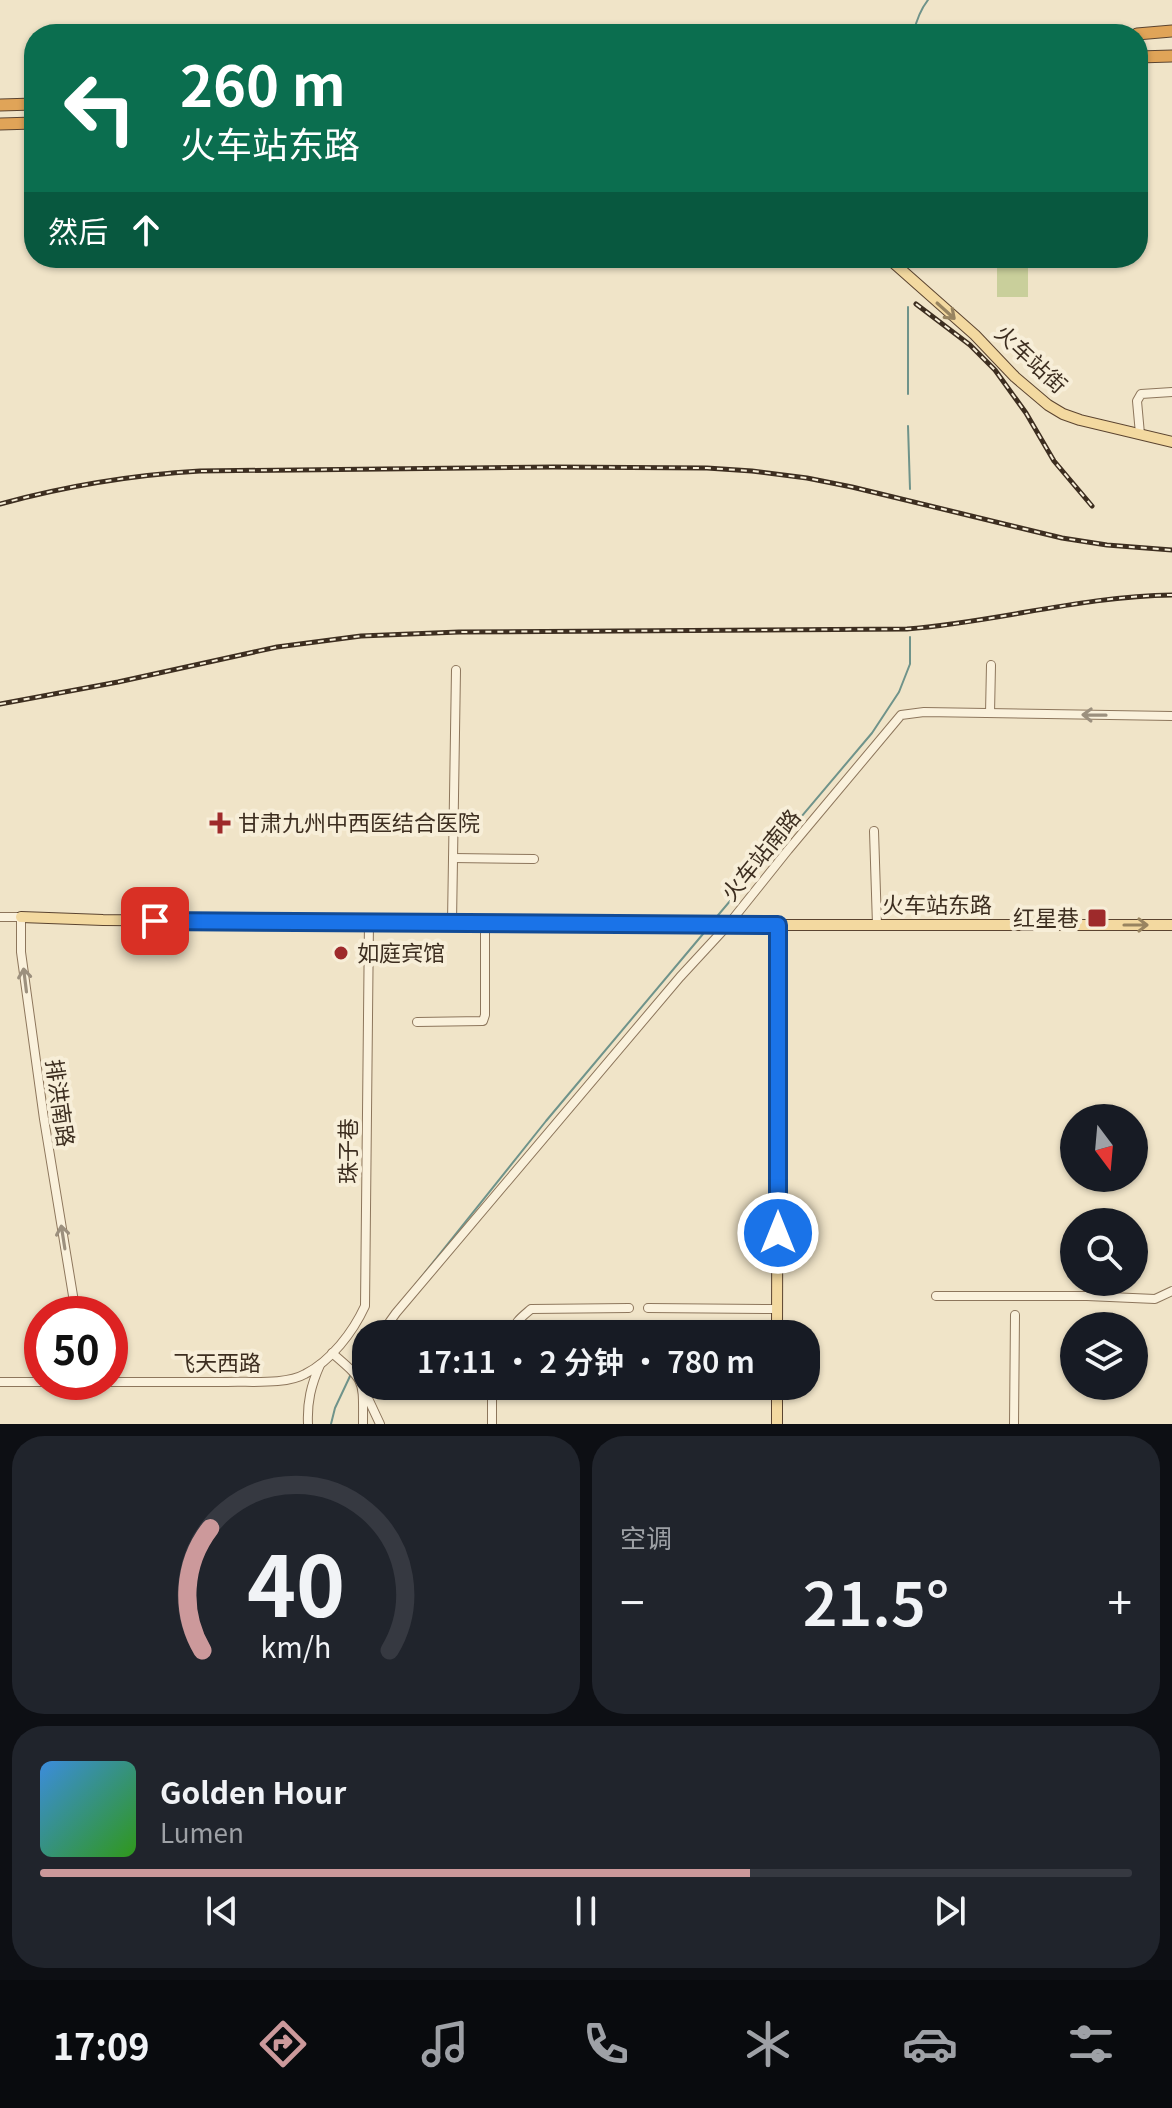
<!DOCTYPE html>
<html lang="zh">
<meta charset="utf-8">
<style>
:root{--surface:#171b24;--page:#20242c;--text:#f1f3f6;--muted:#9ea1a6;--line:#363941;--accent:#cc999b}
body{margin:0;font-family:Georgia,"Noto Sans SC",serif;background:var(--page);color:var(--text);height:100vh;display:flex;flex-direction:column;font-size:30px;white-space:nowrap}
*{box-sizing:border-box;margin:0}
p{font-size:26px;color:var(--muted)}
.icon{flex:none;width:44px;height:44px;fill:none;stroke:currentColor;stroke-width:2;stroke-linecap:round;stroke-linejoin:round}
.map{position:relative;height:1424px;overflow:hidden}
.side{display:flex;flex-direction:column;gap:12px;padding:12px;background:#0d0f14;flex:1}
.side>*{flex:none}
.guide{position:absolute;left:24px;top:24px;width:1124px;height:244px;border-radius:32px;box-shadow:0 2px 6px #0004;background:#0b6e4f;color:#fff;overflow:hidden}
.needle{width:52px;rotate:164deg}
.buttons{position:absolute;left:1060px;top:1104px;display:grid;gap:16px}
.buttons a{display:grid;place-items:center;width:88px;height:88px;border-radius:50%;background:var(--surface);box-shadow:0 2px 6px #0004;font-size:40px}
.speed{position:absolute;left:24px;top:1296px;display:flex;gap:16px;font-size:40px;font-weight:700;text-align:center}
.speed>*{display:grid;place-content:center;width:104px;height:104px;border-radius:50%;background:var(--surface);box-shadow:0 2px 6px #0004;line-height:1}
.speed .limit{border:12px solid #d22;background:#fff;color:#111}
.pin{position:absolute;display:grid;place-items:center;width:68px;height:68px;color:#fff;margin:-34px;border-radius:16px;box-shadow:0 4px 12px #0006}
.me{position:absolute;width:88px;margin:-44px;rotate:0deg;stroke-linejoin:round;filter:drop-shadow(0 0 6px #0008)}
.turn{display:flex;align-items:center;gap:28px;height:168px;padding:0 24px;font-size:36px}
.turn .icon{width:104px;height:104px;stroke-width:2.5}
.turn b{display:block;font-size:56px;line-height:68px}
.then{display:flex;align-items:center;height:76px;padding:0 24px;background:#0003;gap:16px;font-size:30px}
.big{font-size:60px;font-weight:600;line-height:1.1}
.side .widget{flex:1;display:flex;flex-direction:column;justify-content:center;gap:12px;min-width:0;padding:0 28px;border-radius:32px;background:var(--page)}
.side .dial{align-items:center;gap:0}
.dial svg{height:208px;overflow:visible;fill:none;stroke:var(--line);stroke-width:7;stroke-linecap:round;text-anchor:middle}
.dial text{fill:var(--text);stroke:none}
.song{display:flex;align-items:center;gap:24px}
.cover{width:96px;height:96px;border-radius:12px;background:linear-gradient(135deg,hsl(210 70% 55%),hsl(110 70% 35%))}
.played{height:8px;border-radius:4px;background:linear-gradient(90deg,var(--accent) 65%,var(--line) 65%)}
.keys{display:flex;justify-content:space-around;direction:ltr}
.heat{display:flex;justify-content:space-between;align-items:center;font-size:44px;direction:ltr}
.side .tiles{flex:1;display:grid;gap:12px;grid-template-columns:1fr 1fr}
.widget:last-child{grid-column:span 2}
.trip{position:absolute;left:352px;top:1320px;width:468px;height:80px;border-radius:32px;background:var(--surface);box-shadow:0 2px 6px #0004;font-weight:600;line-height:80px;text-align:center}
.tab-bar{display:flex;height:128px;justify-content:space-around;align-items:center;background:#090b0e;color:var(--muted)}
.tab-bar .icon{width:56px;height:56px}
.tab-bar .current{color:var(--accent)}
.tab-bar b{font-size:36px;color:var(--text)}
.map>svg:first-child{display:block}
</style>
<div class="map">
<svg width="1172" height="1424" viewBox="0 0 1172 1424">
<rect width="100%" height="100%" fill="#f0e4c8"/>
<g fill="#c9cf9b">
<rect x="997" y="258" width="31" height="39"/>
<rect x="691" y="1324" width="55" height="10"/>
</g>
<g fill="none" stroke-linecap="round" stroke-linejoin="round">
<g stroke="#6f938a" stroke-width="2">
<path d="M913,34C916,22 920,10 928,0"/>
<polyline points="906,264 907,258"/>
<polyline points="908,307 908,394"/>
<polyline points="908,426 910,489"/>
<polyline points="714,920 872,733 899,692 910,664 910,637"/>
<polyline points="415,1285 546,1121 708,928"/>
<polyline points="375,1334 386,1321"/>
<polyline points="353,1369 366,1345"/>
<polyline points="331,1424 335,1408 351,1374"/>
</g>
<defs>
<g id="minor">
<polyline points="1140,434 1137,401 1141,394 1172,392"/>
<polyline points="990,713 991,665"/>
<polyline points="874,831 877,925"/>
<polyline points="453,858 534,859"/>
<polyline points="0,917 21,917 21,952 44,1119 76,1314"/>
<polyline points="452,922 456,670"/>
<polyline points="417,1022 483,1021 485,1015 485,922"/>
<polyline points="936,1296 1087,1296 1155,1299 1172,1291"/>
<polyline points="648,1308 777,1309"/>
<polyline points="381,1334 396,1313 680,977 728,925 788,850 901,715 924,712 1172,716"/>
<path d="M512,1334C513,1323 523,1316 531,1309L629,1308"/>
<path d="M332,1353C366,1382 363,1380 363,1424"/>
<polyline points="362,1379 362,1371 366,1360"/>
<polyline points="0,1382 42,1382"/>
<path d="M110,1382C149,1382 188,1382 227,1382C249,1381 286,1385 305,1374C331,1361 353,1332 365,1306L369,921"/>
<polyline points="492,1386 492,1424"/>
<polyline points="365,1392 380,1424"/>
<path d="M308,1424C307,1402 311,1385 320,1365"/>
<polyline points="1014,1424 1015,1315"/>
</g>
<g id="major">
<polyline points="888,258 975,335 1015,377 1048,405 1063,414 1080,420 1172,442"/>
<polyline points="21,917 103,920 778,925 1172,925"/>
<polyline points="777,1334 778,925"/>
<polyline points="777,1386 777,1424"/>
</g>
<g id="highway">
<polyline points="1137,34 1172,31"/>
<polyline points="1138,57 1172,56"/>
<polyline points="0,105 34,104"/>
<polyline points="0,124 34,123"/>
</g>
</defs>
<use href="#minor" stroke="#8d765c" stroke-width="10"/>
<use href="#major" stroke="#5b4430" stroke-width="12"/>
<use href="#highway" stroke="#5b4430" stroke-width="13"/>
<use href="#minor" stroke="#faf1dc" stroke-width="8"/>
<use href="#major" stroke="#f3d9a0" stroke-width="10"/>
<use href="#highway" stroke="#e0a458" stroke-width="11"/>
<defs>
<g id="rail">
<polyline points="916,304 970,345 995,370 1026,413 1054,461 1092,506"/>
<path d="M0,504C66,486 131,475 200,471L554,467L707,468L752,471L807,478L852,487L1062,538L1107,545L1172,550"/>
<path d="M0,704L118,682L277,647L361,636L459,632L907,629C996,622 1083,596 1172,595"/>
</g>
</defs>
<use href="#rail" stroke="#3d2e20" stroke-width="5"/>
<use href="#rail" stroke="#f7eed8" stroke-width="2" stroke-dasharray="6" stroke-linecap="butt"/>
</g>
<defs><path id="oneway-shaft" d="M-6 0H5M1.5-3L5.5 0L1.5 3" fill="none" stroke-width="1.6" stroke-linecap="round" stroke-linejoin="round" transform="scale(2)"/></defs>
<g stroke="#988460">
<use href="#oneway-shaft" transform="translate(946 311) rotate(42)"/>
<use href="#oneway-shaft" transform="translate(1136 925)"/>
</g>
<g stroke="#9c907e">
<use href="#oneway-shaft" transform="translate(1094 715) rotate(-179)"/>
<use href="#oneway-shaft" transform="translate(25 980) rotate(-97)"/>
<use href="#oneway-shaft" transform="translate(63 1237) rotate(-99)"/>
</g>
<g fill="none" stroke-linecap="round" stroke-linejoin="round">
<defs>
<polyline id="route" points="155,921 778,925 778,1233"/>
</defs>
<use href="#route" stroke="#114b97" stroke-width="20"/>
<use href="#route" stroke="#1a73e8" stroke-width="14"/>
</g>
<g fill="#9e2a2b" stroke="#f7eed8" stroke-width="3">
<path d="M216 811h8v8h8v8h-8v8h-8v-8h-8v-8h8z"/>
<rect x="1087" y="908" width="20" height="20" rx="4"/>
<circle cx="341" cy="953" r="8"/>
</g>
<g text-anchor="middle" stroke-width="8" stroke-linejoin="round" paint-order="stroke">
<g font-size="22" fill="#3d2e20" stroke="#f7eed8">
<text transform="translate(1031 359) rotate(43)" y="8">火车站街</text>
<text transform="translate(761 855) rotate(-51)" y="8">火车站南路</text>
<text x="937" y="913">火车站东路</text>
<text transform="translate(60 1103) rotate(82)" y="8">排洪南路</text>
<text transform="translate(348 1151) rotate(-90)" y="8">珠子巷</text>
<text x="217" y="1371">飞天西路</text>
</g>
<g font-size="22" fill="#3d2e20" stroke="#f7eed8" text-anchor="start">
<text x="238" y="831">甘肃九州中西医结合医院</text>
<text x="1079" y="926" text-anchor="end">红星巷</text>
<text x="357" y="961">如庭宾馆</text>
</g>
</g>
</svg>
<div class="buttons">
<a><svg class="needle" viewBox="-14 -14 28 28"><path d="M0-13l5 13h-10z" fill="#e53935"/><path d="M0 13l5-13h-10z" fill="#9ea1a6"/></svg></a>
<a><svg class="icon" aria-label="search" viewBox="0 0 24 24"><circle cx="10" cy="10" r="6"/><path d="M15 15l6 6"/></svg></a>
<a><svg class="icon" aria-label="layers" viewBox="0 0 24 24"><path d="M12 4l9 5-9 5-9-5zM3 14l9 5 9-5"/></svg></a>
</div>
<div class="speed"><div class="limit">50</div></div>
<div class="pin" style="left:155px;top:921px;background:#d93025"><svg class="icon" aria-label="arrive" viewBox="0 0 24 24"><path d="M6 21V4h12l-3 4 3 4H6"/></svg></div>
<svg class="me" style="left:778px;top:1233px" viewBox="-20 -20 40 40"><circle r="17" fill="#1a73e8" stroke="#fff" stroke-width="3"/><path d="M0-11L8 9 0 5-8 9z" fill="#fff"/></svg>
<div class="trip">17:11 · 2 分钟 · 780 m</div>
<div class="guide">
<div class="turn"><svg class="icon" aria-label="left" viewBox="0 0 24 24"><path d="M17 20v-9H6M10 6l-5 5 5 5"/></svg><div><b>260 m</b>火车站东路</div></div>
<div class="then">然后<svg class="icon" aria-label="ahead" viewBox="0 0 24 24"><path d="M12 20V5M6 11l6-6 6 6"/></svg></div>
</div>
</div>
<section class="side">
<div class="tiles">
<div class="widget dial"><svg viewBox="0 0 100 80">
<path d="M14 69A42 42 0 1 1 86 69"/>
<path d="M14 69A42 42 0 0 1 17 22" stroke="#cc999b"/>
<text x="50" y="56" font-size="32" font-weight="700">40</text>
<text x="50" y="72" font-size="11">km/h</text>
</svg></div>
<div class="widget"><p>空调</p>
<div class="heat"><a>−</a><b class="big">21.5°</b><a>+</a></div>
</div>
<div class="widget">
<div class="song"><i class="cover"></i><div><b>Golden Hour</b><p>Lumen</p></div></div>
<div class="played"></div>
<div class="keys"><svg class="icon" aria-label="previous" viewBox="0 0 24 24"><path d="M18 5L8 12l10 7zM5 5v14"/></svg><svg class="icon" aria-label="pause" viewBox="0 0 24 24"><path d="M8 5v14M16 5v14"/></svg><svg class="icon" aria-label="next" viewBox="0 0 24 24"><path d="M6 5l10 7-10 7zM19 5v14"/></svg></div>
</div>
</div>
</section>
<nav class="tab-bar">
<b>17:09</b>
<svg class="icon current" aria-label="directions" viewBox="0 0 24 24"><path d="M12 3l9 9-9 9-9-9zM9 14v-3h6M13 9l2 2-2 2"/></svg>
<svg class="icon" aria-label="music" viewBox="0 0 24 24"><path d="M9 18V5l10-2v13"/><circle cx="6" cy="18" r="3"/><circle cx="16" cy="16" r="3"/></svg>
<svg class="icon" aria-label="phone" viewBox="0 0 24 24"><path d="M5 4h4l2 5-3 2q2 4 5 5l2-3 5 2v4C11 20 4 13 5 4z"/></svg>
<svg class="icon" aria-label="climate" viewBox="0 0 24 24"><path d="M12 3v18M4 7l16 10M4 17L20 7"/></svg>
<svg class="icon" aria-label="car" viewBox="0 0 24 24"><path d="M5 17H2v-5l4-1 3-4h7l3 4 3 1v5h-3M9 17h6M6 11h13"/><circle cx="7" cy="17" r="2"/><circle cx="17" cy="17" r="2"/></svg>
<svg class="icon" aria-label="filters" viewBox="0 0 24 24"><path d="M4 7h16M4 17h16"/><circle cx="9" cy="7" r="2"/><circle cx="15" cy="17" r="2"/></svg>
</nav>
